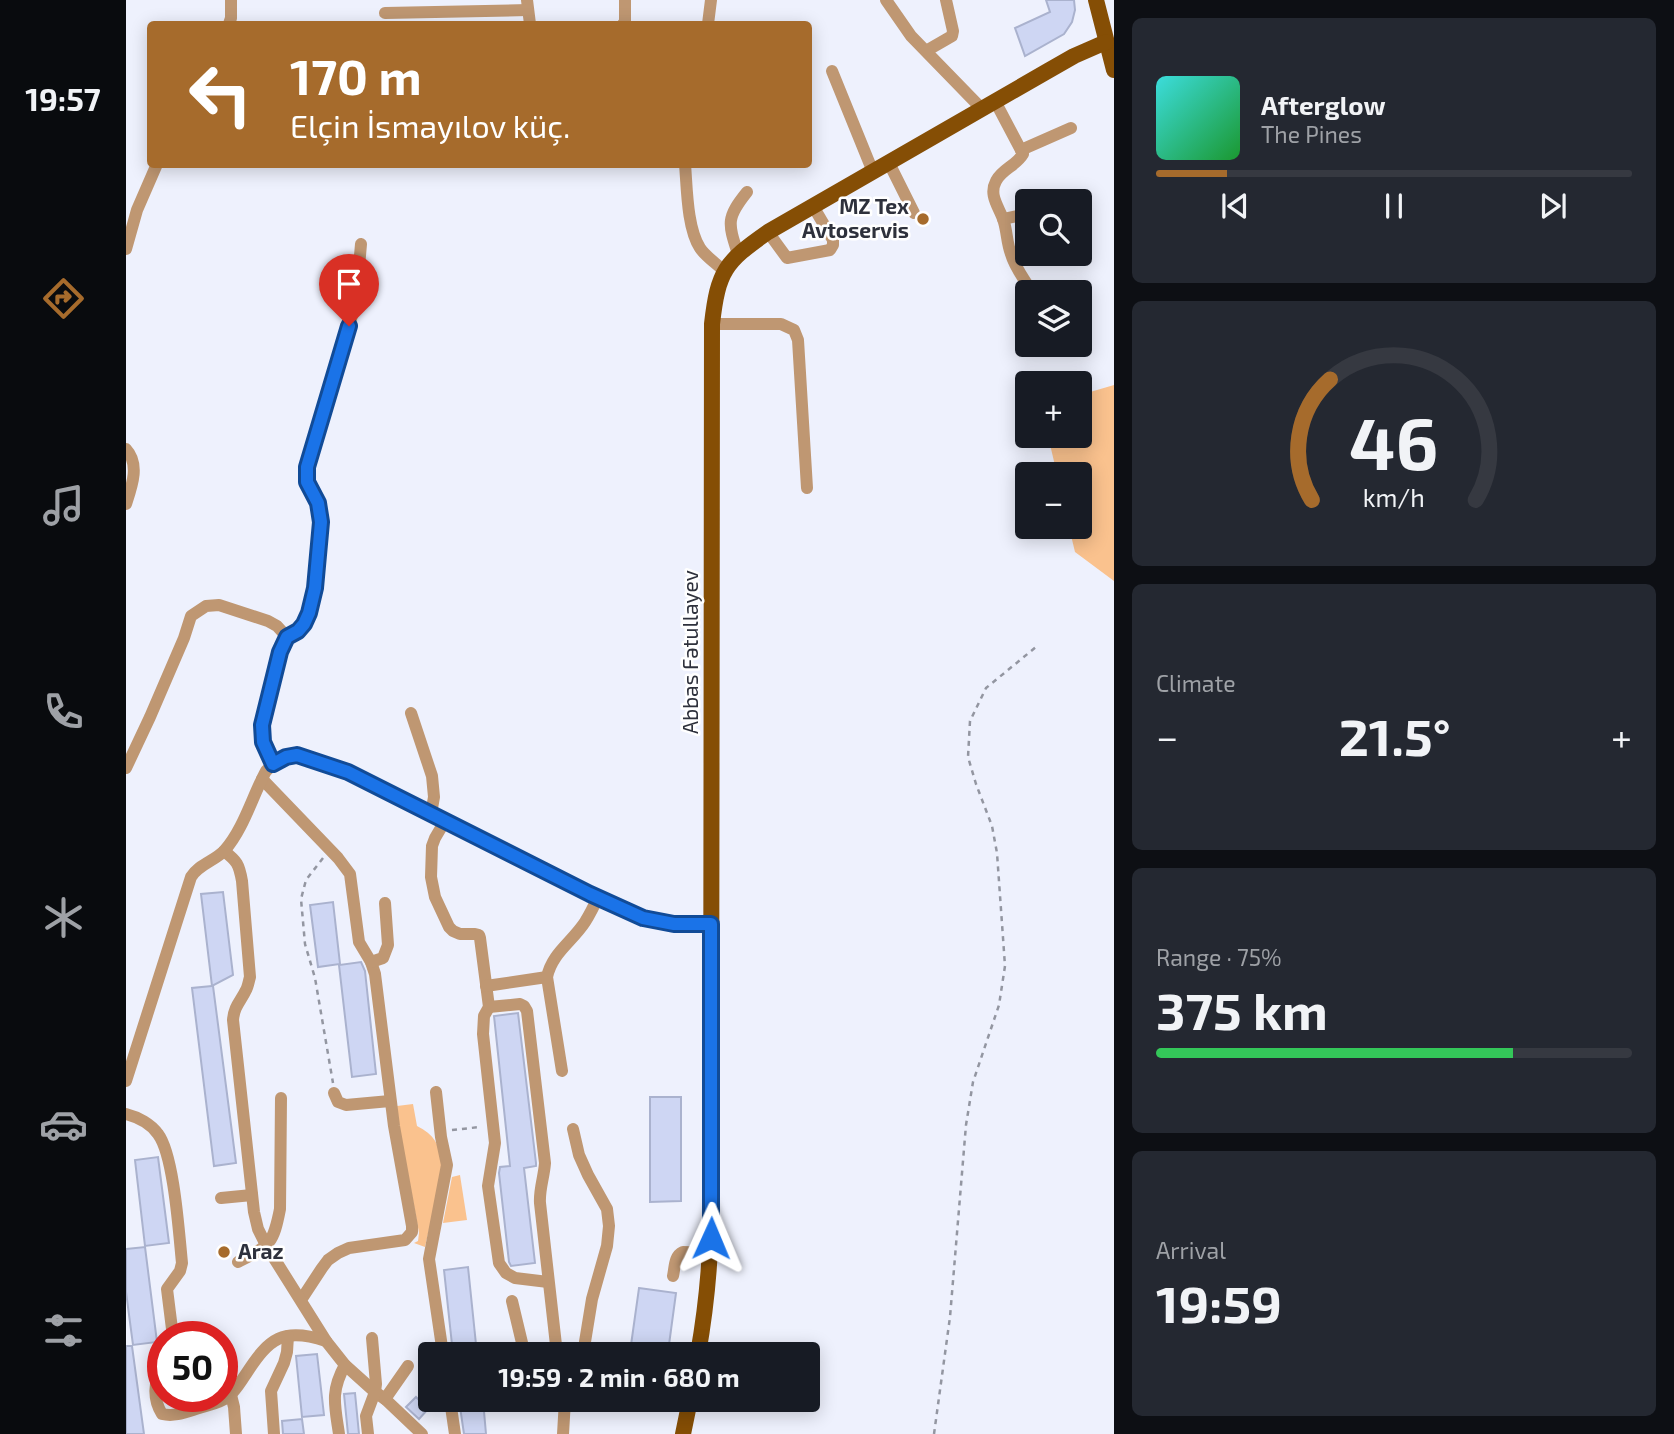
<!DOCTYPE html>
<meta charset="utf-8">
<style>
:root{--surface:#171b24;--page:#242831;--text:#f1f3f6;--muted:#9ea1a6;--line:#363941;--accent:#a66b2c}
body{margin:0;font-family:"Exo 2",sans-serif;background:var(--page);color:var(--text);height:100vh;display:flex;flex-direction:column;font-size:26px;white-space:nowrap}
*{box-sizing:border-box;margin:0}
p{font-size:23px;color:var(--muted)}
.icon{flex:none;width:38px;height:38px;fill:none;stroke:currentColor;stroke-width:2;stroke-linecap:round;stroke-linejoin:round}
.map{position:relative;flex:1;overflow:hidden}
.side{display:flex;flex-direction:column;gap:18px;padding:18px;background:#0d0f14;width:560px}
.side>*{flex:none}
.top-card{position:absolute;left:21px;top:21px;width:665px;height:147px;border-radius:7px;box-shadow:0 4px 18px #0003;background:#a66b2c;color:#fff;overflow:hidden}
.fabs{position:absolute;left:889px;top:189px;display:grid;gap:14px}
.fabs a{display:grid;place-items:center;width:77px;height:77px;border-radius:7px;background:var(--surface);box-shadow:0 4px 18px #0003;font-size:35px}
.speed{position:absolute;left:21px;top:1321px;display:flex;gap:14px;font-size:35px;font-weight:700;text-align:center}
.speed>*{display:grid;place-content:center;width:91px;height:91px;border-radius:50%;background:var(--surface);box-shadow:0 4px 18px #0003;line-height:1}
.speed .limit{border:10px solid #d22;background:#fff;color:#111}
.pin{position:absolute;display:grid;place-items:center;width:60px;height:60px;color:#fff;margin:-72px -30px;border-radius:50% 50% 50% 0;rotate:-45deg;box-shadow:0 0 7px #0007}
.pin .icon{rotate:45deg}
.me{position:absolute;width:77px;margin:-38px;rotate:1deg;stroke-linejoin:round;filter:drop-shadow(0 0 5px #0008)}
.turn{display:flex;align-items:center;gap:24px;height:147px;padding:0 28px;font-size:32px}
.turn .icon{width:91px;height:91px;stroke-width:2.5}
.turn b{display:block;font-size:49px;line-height:60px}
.big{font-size:52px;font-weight:700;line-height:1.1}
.side .tile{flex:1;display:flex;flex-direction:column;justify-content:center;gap:10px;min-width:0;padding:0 24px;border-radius:10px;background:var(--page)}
.side .dial{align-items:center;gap:0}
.dial svg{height:182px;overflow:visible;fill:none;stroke:var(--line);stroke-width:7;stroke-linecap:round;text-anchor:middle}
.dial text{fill:var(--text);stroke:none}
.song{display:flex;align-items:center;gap:21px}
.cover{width:84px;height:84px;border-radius:10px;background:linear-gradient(135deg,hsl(180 70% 55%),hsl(130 70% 35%))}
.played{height:7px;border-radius:4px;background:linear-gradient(90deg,var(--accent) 15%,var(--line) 15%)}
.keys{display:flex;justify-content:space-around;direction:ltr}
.heat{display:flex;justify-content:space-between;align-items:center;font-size:38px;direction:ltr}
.charge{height:10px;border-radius:5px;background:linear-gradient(90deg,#34c759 75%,var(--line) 0)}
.trip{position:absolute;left:292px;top:1342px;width:402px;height:70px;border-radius:7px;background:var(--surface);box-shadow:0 4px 18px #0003;font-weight:700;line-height:70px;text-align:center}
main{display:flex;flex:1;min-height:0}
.menu{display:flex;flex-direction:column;width:126px;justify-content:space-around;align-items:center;background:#090b0e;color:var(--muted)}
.menu .icon{width:49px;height:49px}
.menu .current{color:var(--accent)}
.menu b{font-size:32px;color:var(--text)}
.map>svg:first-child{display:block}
</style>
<main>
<nav class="menu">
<b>19:57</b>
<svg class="icon current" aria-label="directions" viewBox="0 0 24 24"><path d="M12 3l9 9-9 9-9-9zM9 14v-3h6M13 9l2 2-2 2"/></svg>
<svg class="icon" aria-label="music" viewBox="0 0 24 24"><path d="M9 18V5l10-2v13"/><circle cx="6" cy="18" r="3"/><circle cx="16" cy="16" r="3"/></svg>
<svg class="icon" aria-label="phone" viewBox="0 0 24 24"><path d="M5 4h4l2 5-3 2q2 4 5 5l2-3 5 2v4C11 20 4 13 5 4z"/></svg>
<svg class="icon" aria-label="climate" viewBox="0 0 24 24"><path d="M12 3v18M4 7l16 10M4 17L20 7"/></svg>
<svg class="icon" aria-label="car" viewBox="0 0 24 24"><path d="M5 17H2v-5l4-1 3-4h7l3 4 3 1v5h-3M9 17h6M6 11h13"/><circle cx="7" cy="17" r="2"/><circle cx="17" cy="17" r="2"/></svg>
<svg class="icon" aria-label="filters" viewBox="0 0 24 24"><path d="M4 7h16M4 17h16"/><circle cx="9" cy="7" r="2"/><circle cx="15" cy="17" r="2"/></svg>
</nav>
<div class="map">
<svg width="988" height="1434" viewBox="0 0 988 1434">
<rect width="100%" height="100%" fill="#eef1fd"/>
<g fill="#fac28e">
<polygon points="988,385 988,581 949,552 943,527 954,527 954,474 931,474 922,436 954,436 954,395"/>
<path d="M287,1104L291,1126C325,1142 315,1174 309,1204C306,1218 302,1233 299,1247L288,1243L292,1241L293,1233L274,1131L271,1106Z"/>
<polygon points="334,1175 341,1220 317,1223 326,1177"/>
</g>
<g fill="#ced6f3" stroke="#aab2ce" stroke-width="2">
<polygon points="920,0 948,0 949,10 946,22 938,34 899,56 889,28 924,12"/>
<polygon points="97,892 107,975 86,986 75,894"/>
<polygon points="207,902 214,964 192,967 184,905"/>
<polygon points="235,962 239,971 250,1074 226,1077 213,965"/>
<polygon points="86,986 87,986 110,1163 88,1166 66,988"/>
<polygon points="392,1013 410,1163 410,1166 398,1168 409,1263 385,1266 383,1262 373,1173 374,1167 384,1166 368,1016"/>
<polygon points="524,1097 555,1097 555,1201 524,1202"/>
<polygon points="32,1157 43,1243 19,1246 9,1160"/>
<polygon points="19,1247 31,1342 7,1345 0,1292 0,1249"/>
<polygon points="342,1267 351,1354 327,1354 318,1270"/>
<polygon points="513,1288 550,1293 542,1352 505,1345"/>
<polygon points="0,1346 6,1346 18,1434 0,1434"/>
<polygon points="191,1354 198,1415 176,1417 170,1356"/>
<polygon points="229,1393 233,1434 222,1434 218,1394"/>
<polygon points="290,1397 302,1409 293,1419 280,1407"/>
<polygon points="333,1400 357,1400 360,1434 338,1434"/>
<polygon points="176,1419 178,1434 157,1434 156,1421"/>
</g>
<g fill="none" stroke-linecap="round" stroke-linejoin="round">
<g stroke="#9396a1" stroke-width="2.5" stroke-dasharray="5 5" stroke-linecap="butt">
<polyline points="197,858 180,880 175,899 179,944 189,978 207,1083"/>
<polyline points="326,1130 354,1127"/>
<polyline points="808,1434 824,1317 840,1125 847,1082 873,1005 879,966 871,853 866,826 850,784 842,757 844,721 860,688 910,647"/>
</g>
<g stroke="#bf9772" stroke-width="12">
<polyline points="401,0 404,24"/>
<polyline points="760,0 785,36 856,109"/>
<polyline points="259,13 402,10"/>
<polyline points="103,24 105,18 105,0"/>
<polyline points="497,24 499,22 499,0"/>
<polyline points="582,24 585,0"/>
<polyline points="800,51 826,36 827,31 820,0"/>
<polyline points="706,71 747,172"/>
<path d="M869,101L897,154C890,166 876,169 870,181C862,196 874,208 878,222C881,232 881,244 885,254C889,268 899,280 906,292"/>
<polyline points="895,150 945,128"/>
<polyline points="763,163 788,213"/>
<path d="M559,164C561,188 561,228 574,248C579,256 591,264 598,271"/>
<polyline points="877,219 901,214"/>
<polyline points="954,223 959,229"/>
<polyline points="642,232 661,258 704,250 707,245 707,240 687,206"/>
<polyline points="0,249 11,210 31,164"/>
<path d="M612,254C602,223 600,218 621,192"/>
<polyline points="586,324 655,324 668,330 672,340 681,488"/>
<polyline points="931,345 933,351"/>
<path d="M0,449C14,464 6,486 0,504"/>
<polyline points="161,637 172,631 178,624 183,613 189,588 195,522 192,503 181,482 181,467 230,302 235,244"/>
<polyline points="285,713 306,776 308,797 305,814"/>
<polyline points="0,768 24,717 58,638 65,616 80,606 93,605 142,621 151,626 161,637 154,652 136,725 137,742 147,764"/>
<polyline points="136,779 212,858 224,874 233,942 245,962 249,974 268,1126 286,1226 286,1232 279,1240 223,1248 212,1253 202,1260 196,1268 175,1300"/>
<polyline points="319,821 309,838 306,846 305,877 309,897 323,927 327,931 334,934 349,934 353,935 354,938 363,1007 358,1016 357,1034 369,1143 362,1186 373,1263 380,1273 389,1278 422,1282"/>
<path d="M98,851C111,861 113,864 116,881L124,977C123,980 122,987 120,990C115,1001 108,1006 107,1020L128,1212L132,1229L141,1247L200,1341L219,1365L249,1392L259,1399L296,1434"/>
<polyline points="245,962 257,958 262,945 259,903"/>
<polyline points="360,986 421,977"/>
<path d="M363,1007L394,1004L398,1006L401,1011L419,1163C418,1177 413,1190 414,1203L431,1354"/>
<path d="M436,1071L421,977C426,953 446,942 459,922C464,914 468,906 472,897"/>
<path d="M0,1081L65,877C73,864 89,861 99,850C118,828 126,797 140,771C166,744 192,762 222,772L506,913L517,918L536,922L585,924"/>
<polyline points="310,1092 315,1137 321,1165 303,1259 317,1354"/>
<polyline points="208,1093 212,1102 220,1105 264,1101"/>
<path d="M0,1114C12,1117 25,1124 32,1134C48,1155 53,1234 56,1263L54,1271L41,1289L47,1337"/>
<polyline points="447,1129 453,1155 462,1175 481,1209 483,1226 481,1246 466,1299 457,1354"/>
<polyline points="95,1198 126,1195"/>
<path d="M112,1262C144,1245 147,1245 154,1209L155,1098"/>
<path d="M547,1276C549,1267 548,1256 557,1252L584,1253"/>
<polyline points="386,1301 397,1347 401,1354"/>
<path d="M37,1368C27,1381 27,1400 36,1414C49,1417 60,1412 73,1408C83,1405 95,1403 103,1396C110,1390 115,1381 120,1374C143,1338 157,1327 200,1341"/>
<polyline points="105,1395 108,1407 110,1434"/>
<polyline points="259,1399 282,1366"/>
<polyline points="324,1400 329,1434"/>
<polyline points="148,1434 145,1391 158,1363 161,1352 162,1336"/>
<path d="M213,1434C209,1406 204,1392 219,1365"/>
<polyline points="242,1434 240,1416 249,1392 250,1384 246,1338"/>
<polyline points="437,1434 439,1400"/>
</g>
<g stroke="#854e05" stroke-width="16">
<polyline points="970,0 988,70"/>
<path d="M572,1354C580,1309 584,1270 585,1223L586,324C592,271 599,262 642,232L920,72L948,56L980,42"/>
<polyline points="557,1434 564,1400"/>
</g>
</g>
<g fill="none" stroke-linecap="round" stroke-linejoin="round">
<defs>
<polyline id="route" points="223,326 181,467 181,482 192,503 195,522 189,588 183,613 178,624 172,631 161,637 154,652 136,725 137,742 147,764 160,757 171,755 222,772 464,894 517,918 548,924 585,924 585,1238"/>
</defs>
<use href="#route" stroke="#114b97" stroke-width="18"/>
<use href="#route" stroke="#1a73e8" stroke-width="12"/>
</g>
<g fill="#a66b2c" stroke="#fff" stroke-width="2.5">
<circle cx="797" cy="219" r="7"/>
<circle cx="98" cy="1252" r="7"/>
</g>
<g text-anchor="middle" stroke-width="5" stroke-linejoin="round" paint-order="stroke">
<g font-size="21" font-weight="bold" fill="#2e313c" stroke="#fff" text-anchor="end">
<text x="783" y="214">MZ Tex<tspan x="783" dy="24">Avtoservis</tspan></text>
<text x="112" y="1259" text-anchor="start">Araz</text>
</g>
<g font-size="21" fill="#2e313c" stroke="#fff">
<text transform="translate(565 652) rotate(-90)" y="7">Abbas Fətullayev</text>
</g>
</g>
</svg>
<div class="fabs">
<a><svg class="icon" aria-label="search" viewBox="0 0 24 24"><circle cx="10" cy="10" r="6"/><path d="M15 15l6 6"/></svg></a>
<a><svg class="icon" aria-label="layers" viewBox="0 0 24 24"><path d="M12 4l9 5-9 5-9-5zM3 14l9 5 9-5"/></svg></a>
<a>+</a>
<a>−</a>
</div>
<div class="speed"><div class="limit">50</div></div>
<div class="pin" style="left:223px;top:326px;background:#d93025"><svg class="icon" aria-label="arrive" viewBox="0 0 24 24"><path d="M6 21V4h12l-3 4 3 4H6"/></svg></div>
<svg class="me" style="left:585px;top:1238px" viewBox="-20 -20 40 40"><path d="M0-17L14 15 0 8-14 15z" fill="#1a73e8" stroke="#fff" stroke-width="4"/></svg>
<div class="trip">19:59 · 2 min · 680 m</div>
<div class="top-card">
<div class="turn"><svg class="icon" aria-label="left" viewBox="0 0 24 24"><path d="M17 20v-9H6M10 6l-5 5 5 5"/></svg><div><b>170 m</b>Elçin İsmayılov küç.</div></div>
</div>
</div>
<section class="side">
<div class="tile">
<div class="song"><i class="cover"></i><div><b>Afterglow</b><p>The Pines</p></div></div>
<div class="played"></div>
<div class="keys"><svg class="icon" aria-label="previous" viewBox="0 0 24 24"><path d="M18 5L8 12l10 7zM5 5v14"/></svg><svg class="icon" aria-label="pause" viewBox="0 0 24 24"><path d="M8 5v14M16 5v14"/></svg><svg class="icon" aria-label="next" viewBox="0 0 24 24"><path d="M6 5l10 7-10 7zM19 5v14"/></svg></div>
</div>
<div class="tile dial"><svg viewBox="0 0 100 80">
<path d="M14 69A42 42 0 1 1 86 69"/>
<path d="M14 69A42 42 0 0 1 22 16" stroke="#a66b2c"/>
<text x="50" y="56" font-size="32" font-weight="700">46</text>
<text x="50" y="72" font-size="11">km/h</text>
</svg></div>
<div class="tile"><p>Climate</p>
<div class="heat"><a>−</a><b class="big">21.5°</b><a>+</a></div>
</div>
<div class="tile"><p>Range · 75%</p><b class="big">375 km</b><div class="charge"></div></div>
<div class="tile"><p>Arrival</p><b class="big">19:59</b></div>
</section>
</main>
